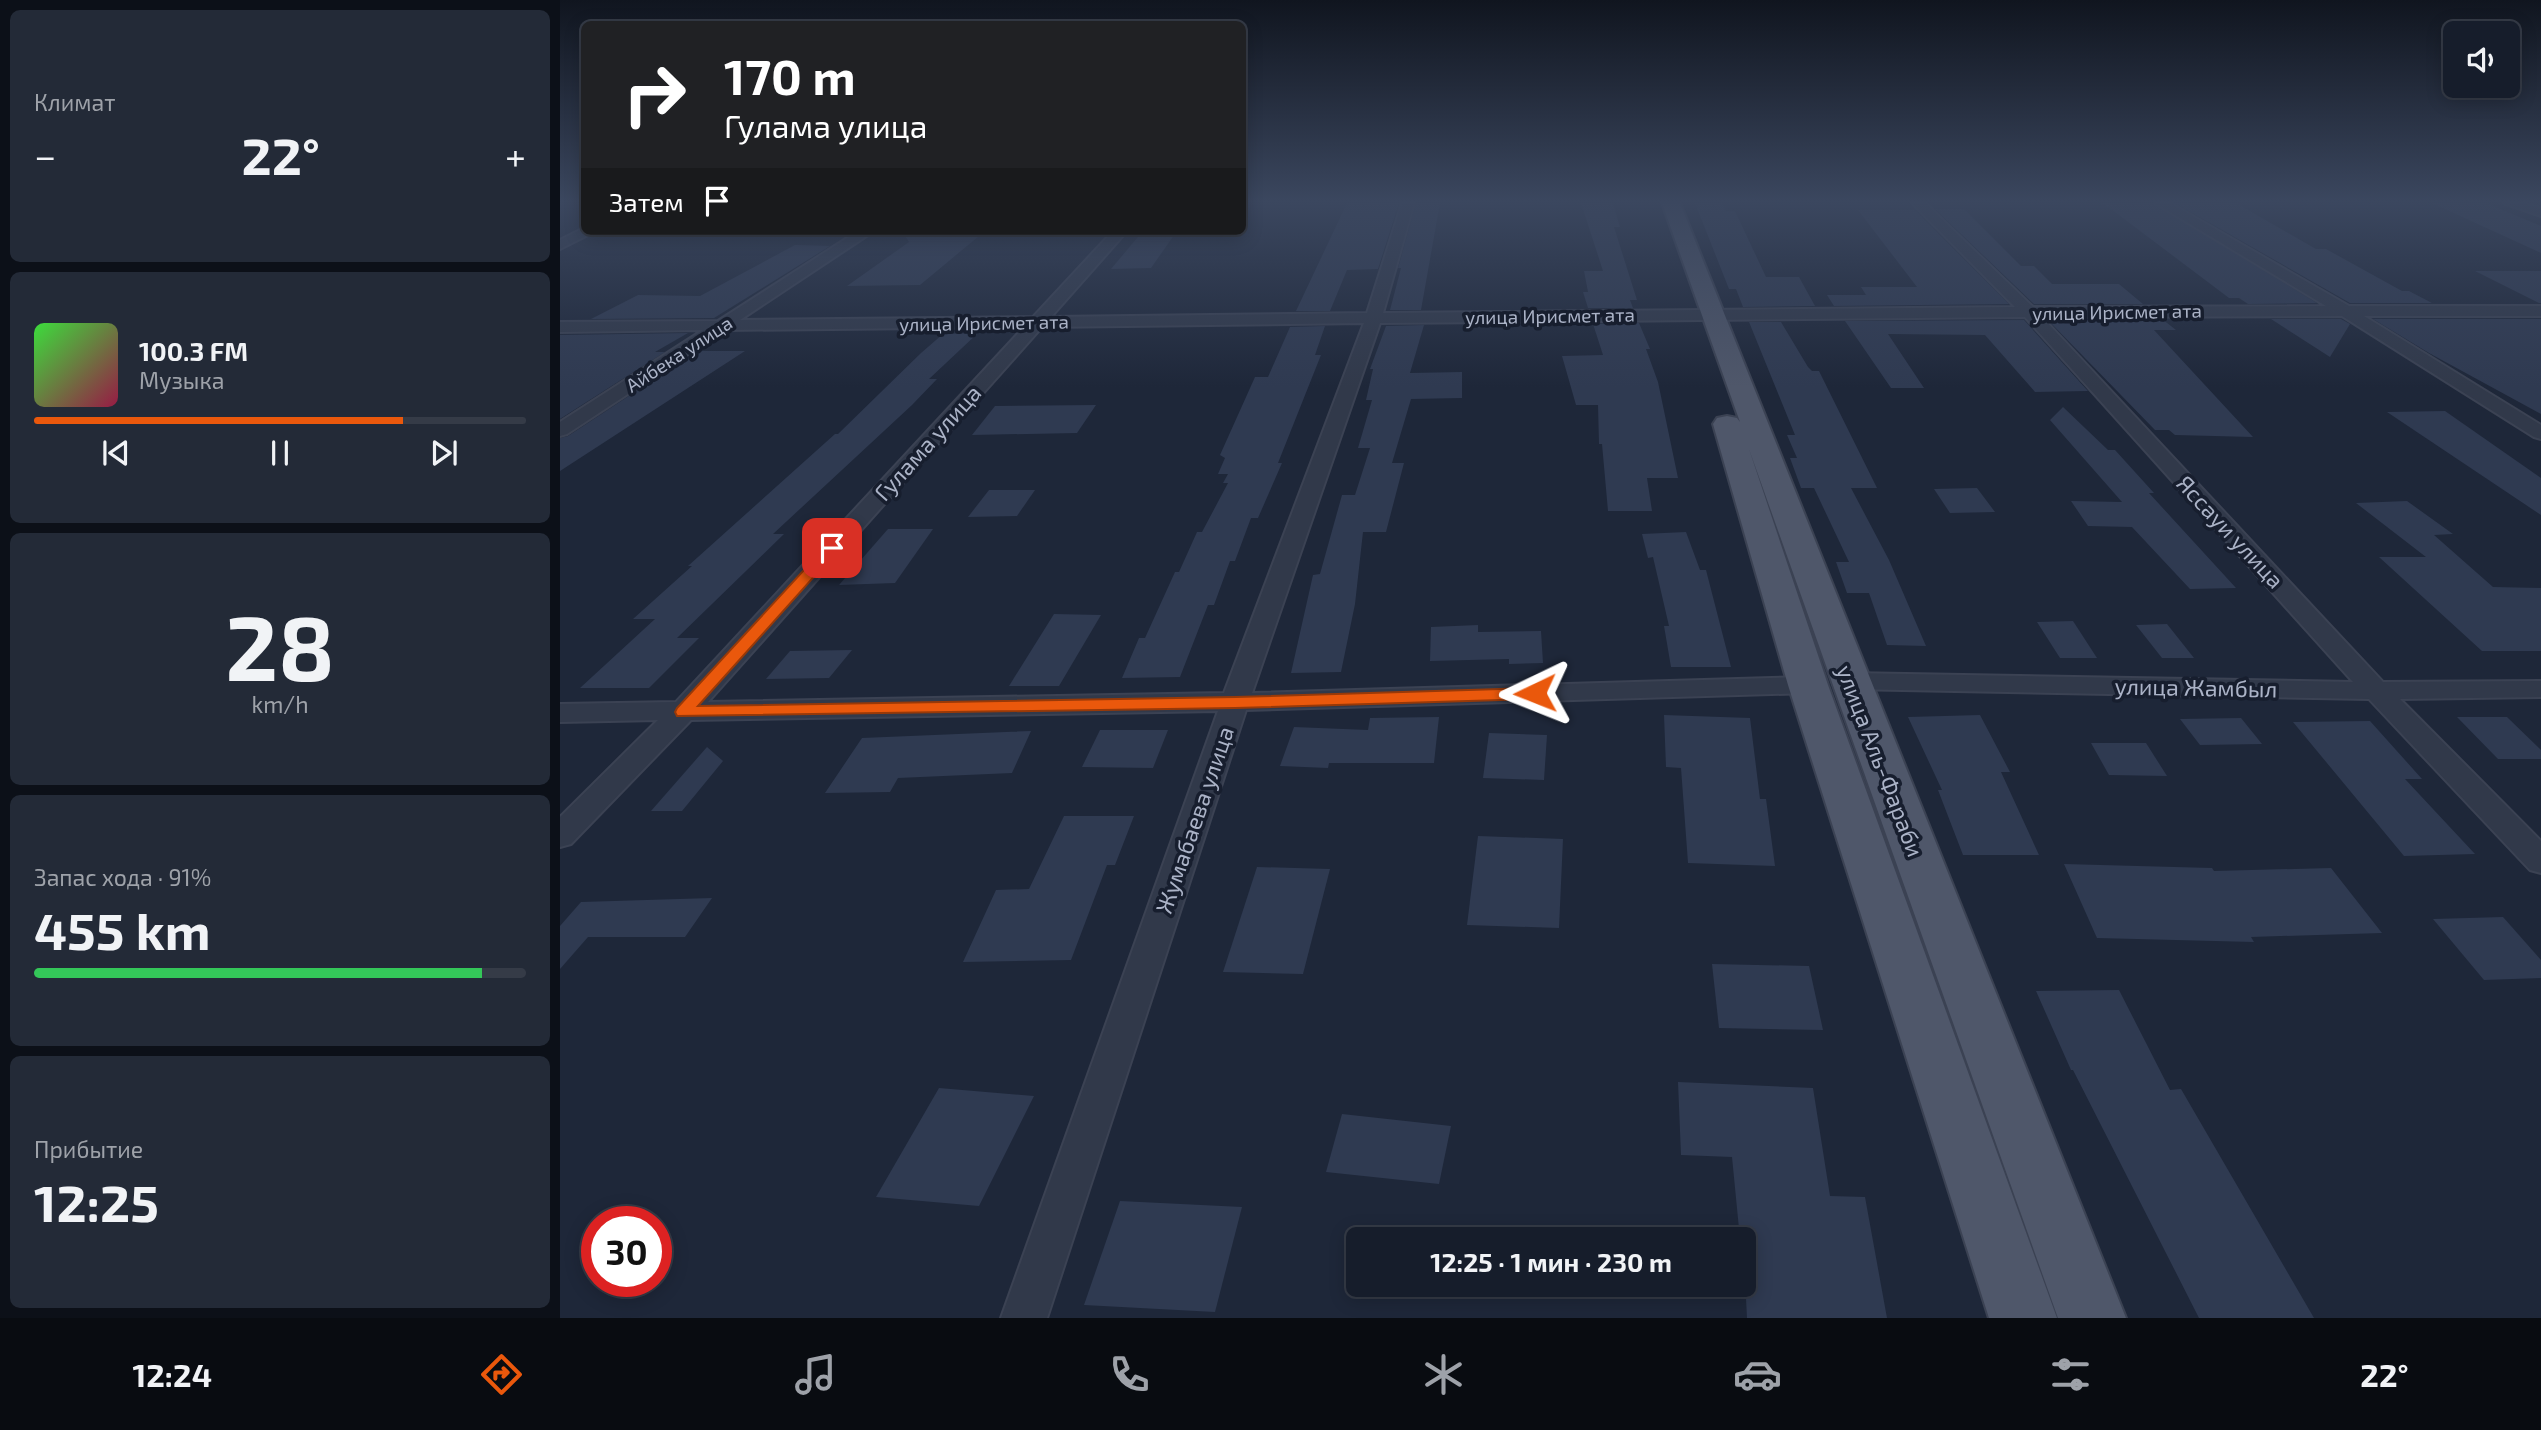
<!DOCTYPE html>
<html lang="ru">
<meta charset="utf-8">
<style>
:root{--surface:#161d2b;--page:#232a37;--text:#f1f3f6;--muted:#9ea2a9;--line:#353b47;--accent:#ea580c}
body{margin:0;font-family:"Exo 2",sans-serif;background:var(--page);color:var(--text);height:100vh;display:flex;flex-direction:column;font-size:26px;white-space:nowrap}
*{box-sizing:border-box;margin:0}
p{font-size:23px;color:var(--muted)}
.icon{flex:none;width:38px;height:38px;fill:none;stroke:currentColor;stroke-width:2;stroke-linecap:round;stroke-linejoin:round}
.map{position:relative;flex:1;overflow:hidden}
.details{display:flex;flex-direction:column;gap:10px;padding:10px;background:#0c1018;width:560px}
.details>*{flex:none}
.banner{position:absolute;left:21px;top:21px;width:665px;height:214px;border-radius:10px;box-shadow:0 4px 18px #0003,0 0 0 2px var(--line);background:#202124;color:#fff;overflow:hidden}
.fabs{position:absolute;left:1883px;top:21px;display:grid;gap:14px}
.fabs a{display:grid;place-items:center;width:77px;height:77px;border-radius:10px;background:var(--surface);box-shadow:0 4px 18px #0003,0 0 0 2px var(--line);font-size:35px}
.speed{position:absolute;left:21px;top:1206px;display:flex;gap:14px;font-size:35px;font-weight:700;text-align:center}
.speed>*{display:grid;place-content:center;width:91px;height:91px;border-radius:50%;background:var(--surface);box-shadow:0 4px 18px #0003,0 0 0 2px var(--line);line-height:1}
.speed .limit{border:10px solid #d22;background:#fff;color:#111}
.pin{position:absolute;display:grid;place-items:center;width:60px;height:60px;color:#fff;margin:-30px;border-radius:14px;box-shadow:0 4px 10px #0006}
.me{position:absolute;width:77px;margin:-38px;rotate:268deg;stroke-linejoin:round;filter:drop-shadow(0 0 5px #0008)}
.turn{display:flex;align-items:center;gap:24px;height:147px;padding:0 28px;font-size:32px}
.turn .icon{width:91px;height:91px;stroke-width:2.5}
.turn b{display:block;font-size:49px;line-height:60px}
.then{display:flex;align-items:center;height:66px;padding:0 28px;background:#0003;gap:14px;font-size:26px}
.big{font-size:52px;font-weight:700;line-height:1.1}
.details .widget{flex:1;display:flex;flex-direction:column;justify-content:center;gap:10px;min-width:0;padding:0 24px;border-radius:10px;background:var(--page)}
.details .dial{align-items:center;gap:0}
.dial b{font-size:91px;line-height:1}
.song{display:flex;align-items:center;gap:21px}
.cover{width:84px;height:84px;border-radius:10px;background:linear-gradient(135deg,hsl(120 70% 55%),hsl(340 70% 35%))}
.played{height:7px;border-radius:4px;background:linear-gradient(90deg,var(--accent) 75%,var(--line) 75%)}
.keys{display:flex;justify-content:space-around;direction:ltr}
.heat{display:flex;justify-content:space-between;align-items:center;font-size:38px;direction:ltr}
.charge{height:10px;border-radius:5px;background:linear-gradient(90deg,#34c759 91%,var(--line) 0)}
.trip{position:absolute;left:786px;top:1227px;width:410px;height:70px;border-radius:10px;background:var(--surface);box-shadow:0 4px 18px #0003,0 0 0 2px var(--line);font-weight:700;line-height:70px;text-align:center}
.dock{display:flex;height:112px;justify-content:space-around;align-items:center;background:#090c11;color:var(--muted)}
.dock .icon{width:49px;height:49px}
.dock .selected{color:var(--accent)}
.dock b{font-size:32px;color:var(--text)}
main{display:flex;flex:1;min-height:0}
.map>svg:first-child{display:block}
</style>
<main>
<section class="details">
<div class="widget"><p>Климат</p>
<div class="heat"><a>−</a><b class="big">22°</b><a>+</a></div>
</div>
<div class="widget">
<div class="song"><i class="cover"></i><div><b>100.3 FM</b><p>Музыка</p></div></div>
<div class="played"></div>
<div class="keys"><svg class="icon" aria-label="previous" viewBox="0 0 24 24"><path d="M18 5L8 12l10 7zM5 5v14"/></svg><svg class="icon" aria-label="pause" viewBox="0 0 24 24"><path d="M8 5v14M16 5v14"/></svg><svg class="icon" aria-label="next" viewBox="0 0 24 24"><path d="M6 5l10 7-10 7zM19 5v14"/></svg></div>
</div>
<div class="widget dial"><b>28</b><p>km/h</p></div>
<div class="widget"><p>Запас хода · 91%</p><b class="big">455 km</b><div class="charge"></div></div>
<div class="widget"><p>Прибытие</p><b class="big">12:25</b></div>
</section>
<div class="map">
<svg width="1981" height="1318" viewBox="0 0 1981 1318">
<rect width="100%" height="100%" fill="#1e2739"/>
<g fill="#2f3a51">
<polygon points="787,203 839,203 818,269 787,270 770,311 736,311"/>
<polygon points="856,203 880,203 861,310 830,310 841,268 838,268"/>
<polygon points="1021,203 1053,203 1060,227 1054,227 1077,300 1070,300 1073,308 1028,308 1023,292 1028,292 1024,271 1043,271"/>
<polygon points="1135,203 1162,203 1166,211 1175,211 1206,277 1239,277 1255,306 1183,307 1176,289 1169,289"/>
<polygon points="1543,203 1593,203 1757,303 1688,304 1679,298 1669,298"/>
<polygon points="1615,203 1676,203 1756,249 1766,249 1842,291 1849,291 1872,303 1790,303"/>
<polygon points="1872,203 1926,203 1981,226 1981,253"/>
<polygon points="1375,209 1404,209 1461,266 1474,266 1492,284 1559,284 1583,304 1474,304"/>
<polygon points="1298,210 1355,210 1449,304 1274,306 1267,295 1306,295 1301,287 1357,287"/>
<polygon points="342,231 425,231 360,285 287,286 349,242"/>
<polygon points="583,231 617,231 591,268 551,269"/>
<polygon points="235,245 270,246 154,318 31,319 78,295 140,296"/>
<polygon points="1915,271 1981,271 1981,303 1979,303"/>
<polygon points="1602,319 1616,330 1594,330 1693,437 1615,435 1609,430 1595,430 1488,320"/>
<polygon points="1711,319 1781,319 1790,324 1770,357"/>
<polygon points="1813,319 1981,319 1981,414 1869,353"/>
<polygon points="1464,320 1528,391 1475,392 1425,335 1328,334 1364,388 1331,388 1285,321"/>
<polygon points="1189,322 1221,322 1248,367 1252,371 1259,371 1317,488 1291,488 1329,560 1366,646 1327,645 1309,593 1287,593 1276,562 1289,562 1254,488 1241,488 1230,458 1237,458 1227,435 1235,435"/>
<polygon points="1079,323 1090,349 1086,349 1098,382 1118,478 1087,478 1092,511 1048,511 1042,444 1039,444 1038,405 1016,405 1002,356 1043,355 1033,324"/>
<polygon points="864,325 850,373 902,372 902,398 851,399 832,463 844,463 826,532 803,532 795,604 781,672 731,673 753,575 760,574 782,495 795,495 810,448 798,448 812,400 806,400 813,369 810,369 826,326"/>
<polygon points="765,326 755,355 761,355 718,463 722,463 698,518 691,518 675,561 670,561 654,605 648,605 620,677 562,678 579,638 585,638 615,572 619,572 637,532 642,532 668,483 663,483 668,474 658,474 665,458 660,455 695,377 708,377 730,327"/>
<polygon points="128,333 95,352 105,352 0,419 0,335"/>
<polygon points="418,333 369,379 377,379 352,405 213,534 224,534 117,638 139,638 89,688 20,688 95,619 73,619 132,566 128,566 275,434 278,434 361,353 383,334"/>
<polygon points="137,351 185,351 0,471 0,438 8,436"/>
<polygon points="536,405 517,433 412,435 435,406"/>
<polygon points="1503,407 1548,450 1555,450 1594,493 1589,493 1676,588 1630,589 1572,527 1528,526 1511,501 1562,502 1490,420"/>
<polygon points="1885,411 1981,478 1981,515 1827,412"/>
<polygon points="1417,488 1435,512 1390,513 1374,489"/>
<polygon points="429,490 475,490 457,516 408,517"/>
<polygon points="1847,501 1893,534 1874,535 1933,587 1981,588 1981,651 1922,651 1819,557 1866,557 1796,503"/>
<polygon points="328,529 373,529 335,583 279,585"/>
<polygon points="1126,532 1140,570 1146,570 1171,667 1111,667 1104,626 1109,626 1093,557 1088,558 1082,534"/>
<polygon points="494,614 541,615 499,686 449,686"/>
<polygon points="1513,621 1537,658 1500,658 1477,622"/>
<polygon points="1607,624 1634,658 1602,658 1576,625"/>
<polygon points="918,625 918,632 981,631 983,663 949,664 949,659 870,661 871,627"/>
<polygon points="292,650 269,678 206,679 230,651"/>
<polygon points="1104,715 1190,718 1200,799 1206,799 1215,866 1128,863 1121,768 1106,767"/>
<polygon points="1420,715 1450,772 1441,772 1479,855 1403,855 1378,790 1382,790 1348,717"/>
<polygon points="879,717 874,763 769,763 768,768 720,766 734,727 808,730 810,718"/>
<polygon points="1897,717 1947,717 1981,750 1981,759 1938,759"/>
<polygon points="1681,718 1702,744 1640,745 1620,719"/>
<polygon points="1810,721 1862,779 1845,779 1915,854 1844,856 1733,722"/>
<polygon points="540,730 608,730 593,768 522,767"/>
<polygon points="471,731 452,773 338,778 330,792 265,793 302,738"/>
<polygon points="929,733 987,735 984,780 923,778"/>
<polygon points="1531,743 1586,743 1607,776 1549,775"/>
<polygon points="147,747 163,761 122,811 91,811"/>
<polygon points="504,816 574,816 555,865 547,865 511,960 403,962 436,890 469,889"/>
<polygon points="918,836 1003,839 999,928 907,925"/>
<polygon points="1504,864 1652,868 1654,871 1771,868 1822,933 1691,937 1694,942 1537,938"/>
<polygon points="697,867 770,869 743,974 663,972"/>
<polygon points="152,898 125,937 28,937 0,969 0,926 21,902"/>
<polygon points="1943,917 1981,960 1981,978 1924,980 1873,919"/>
<polygon points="1152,964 1249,966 1263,1030 1159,1028"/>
<polygon points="1559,990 1610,1090 1621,1089 1754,1318 1639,1318 1513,1070 1511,1070 1476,991"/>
<polygon points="1118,1082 1253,1088 1270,1196 1305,1197 1327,1318 1187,1318 1183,1239 1180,1239 1172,1157 1121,1155"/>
<polygon points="379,1088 474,1096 419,1206 316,1197"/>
<polygon points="782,1114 891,1126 879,1184 766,1172"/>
<polygon points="560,1201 682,1207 655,1312 524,1305"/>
</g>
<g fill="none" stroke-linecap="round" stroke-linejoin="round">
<defs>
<g id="street">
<path d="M842,203H854L823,313L1455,307L1352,203H1365L1473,307L1766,306L1595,203H1610L1789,306H1981V316H1804L1981,425V439L1974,437L1782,316L1482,317L1823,682L1981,681V697L1840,699L1981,841V873L1970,870L1809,699L1290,689L1280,687L1277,681L1280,675L1290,673L1793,682L1465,317L820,323L692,693L1248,677L1258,679L1262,685L1258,691L1248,693L686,710L487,1318H441L658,711L131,720L11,844L0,847V817L98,720L0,722V704L116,702L464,327L165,330L7,434L0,436V422L143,330L0,332V322L158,321L298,231H314L180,320L473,317L553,231H567L491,317L807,313ZM804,323L664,693L148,702L482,327Z"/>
<polygon points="1944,203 1963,203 1981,208 1981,216"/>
<polygon points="24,228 24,231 36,231 0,249 0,240"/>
</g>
<polygon id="primary" points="1102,203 1120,203 1566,1318 1498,1318 1189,449 1268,685 1497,1318 1429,1318 1228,685 1153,424 1157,418 1167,416 1177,418 1180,422"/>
</defs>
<use href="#street" stroke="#3b4253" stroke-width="4"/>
<use href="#primary" stroke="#3b4253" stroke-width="4"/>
<use href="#street" fill="#31394a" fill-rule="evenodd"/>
<use href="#primary" fill="#4f576a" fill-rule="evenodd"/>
</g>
<linearGradient id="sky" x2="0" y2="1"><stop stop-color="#10151f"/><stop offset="0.52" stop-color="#3b475f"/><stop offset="1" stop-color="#3b475f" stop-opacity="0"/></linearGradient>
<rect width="1981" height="387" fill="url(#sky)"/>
<polygon fill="#ea580c" stroke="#983908" stroke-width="2" points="272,544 279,548 277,551 138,706 675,697 975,688 983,693 975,699 675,708 117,716 115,712 117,708 267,545"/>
<g text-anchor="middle" stroke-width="7" stroke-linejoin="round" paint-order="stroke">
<g font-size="19" fill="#abb3c7" stroke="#171e2e">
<text transform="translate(1557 312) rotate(-1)" y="7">улица Ирисмет ата</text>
<text transform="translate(990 316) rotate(-1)" y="7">улица Ирисмет ата</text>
<text transform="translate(424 323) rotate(-1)" y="7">улица Ирисмет ата</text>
<text transform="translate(119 354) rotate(-33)" y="7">Айбека улица</text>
</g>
<g font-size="23" fill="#abb3c7" stroke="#171e2e">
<text transform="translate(368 443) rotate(-48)" y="8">Гулама улица</text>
<text transform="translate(1670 532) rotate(47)" y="8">Яссауи улица</text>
<text transform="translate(1636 688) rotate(1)" y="8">улица Жамбыл</text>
<text transform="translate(1320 761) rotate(69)" y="8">улица Аль-Фараби</text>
<text transform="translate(635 820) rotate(-71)" y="8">Жумабаева улица</text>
</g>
</g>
</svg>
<div class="fabs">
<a><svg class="icon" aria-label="sound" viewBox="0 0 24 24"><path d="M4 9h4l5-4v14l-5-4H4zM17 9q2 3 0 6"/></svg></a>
</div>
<div class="speed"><div class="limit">30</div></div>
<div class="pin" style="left:272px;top:548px;background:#d93025"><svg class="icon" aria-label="arrive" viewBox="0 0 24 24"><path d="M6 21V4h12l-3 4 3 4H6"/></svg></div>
<svg class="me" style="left:975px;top:693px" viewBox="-20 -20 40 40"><path d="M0-17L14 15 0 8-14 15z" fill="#ea580c" stroke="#fff" stroke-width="4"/></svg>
<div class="trip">12:25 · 1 мин · 230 m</div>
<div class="banner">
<div class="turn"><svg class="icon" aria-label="right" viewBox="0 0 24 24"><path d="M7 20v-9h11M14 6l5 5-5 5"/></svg><div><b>170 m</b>Гулама улица</div></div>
<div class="then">Затем<svg class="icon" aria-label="arrive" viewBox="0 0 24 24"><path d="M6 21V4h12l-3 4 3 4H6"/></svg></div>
</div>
</div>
</main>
<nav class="dock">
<b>12:24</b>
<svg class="icon selected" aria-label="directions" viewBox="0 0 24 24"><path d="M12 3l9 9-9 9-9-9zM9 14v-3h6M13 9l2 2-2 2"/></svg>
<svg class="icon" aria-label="music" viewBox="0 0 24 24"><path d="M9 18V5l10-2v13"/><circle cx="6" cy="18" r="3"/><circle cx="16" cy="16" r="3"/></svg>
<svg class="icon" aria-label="phone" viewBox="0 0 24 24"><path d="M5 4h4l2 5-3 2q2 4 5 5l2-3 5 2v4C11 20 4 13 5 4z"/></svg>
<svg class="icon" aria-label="climate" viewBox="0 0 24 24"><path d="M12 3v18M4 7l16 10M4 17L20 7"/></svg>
<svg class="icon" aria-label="car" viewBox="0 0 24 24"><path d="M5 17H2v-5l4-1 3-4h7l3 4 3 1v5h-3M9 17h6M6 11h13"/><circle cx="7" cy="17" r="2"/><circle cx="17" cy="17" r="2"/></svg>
<svg class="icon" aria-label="filters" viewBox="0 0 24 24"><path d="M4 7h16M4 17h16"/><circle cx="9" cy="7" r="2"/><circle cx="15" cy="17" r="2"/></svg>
<b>22°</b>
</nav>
